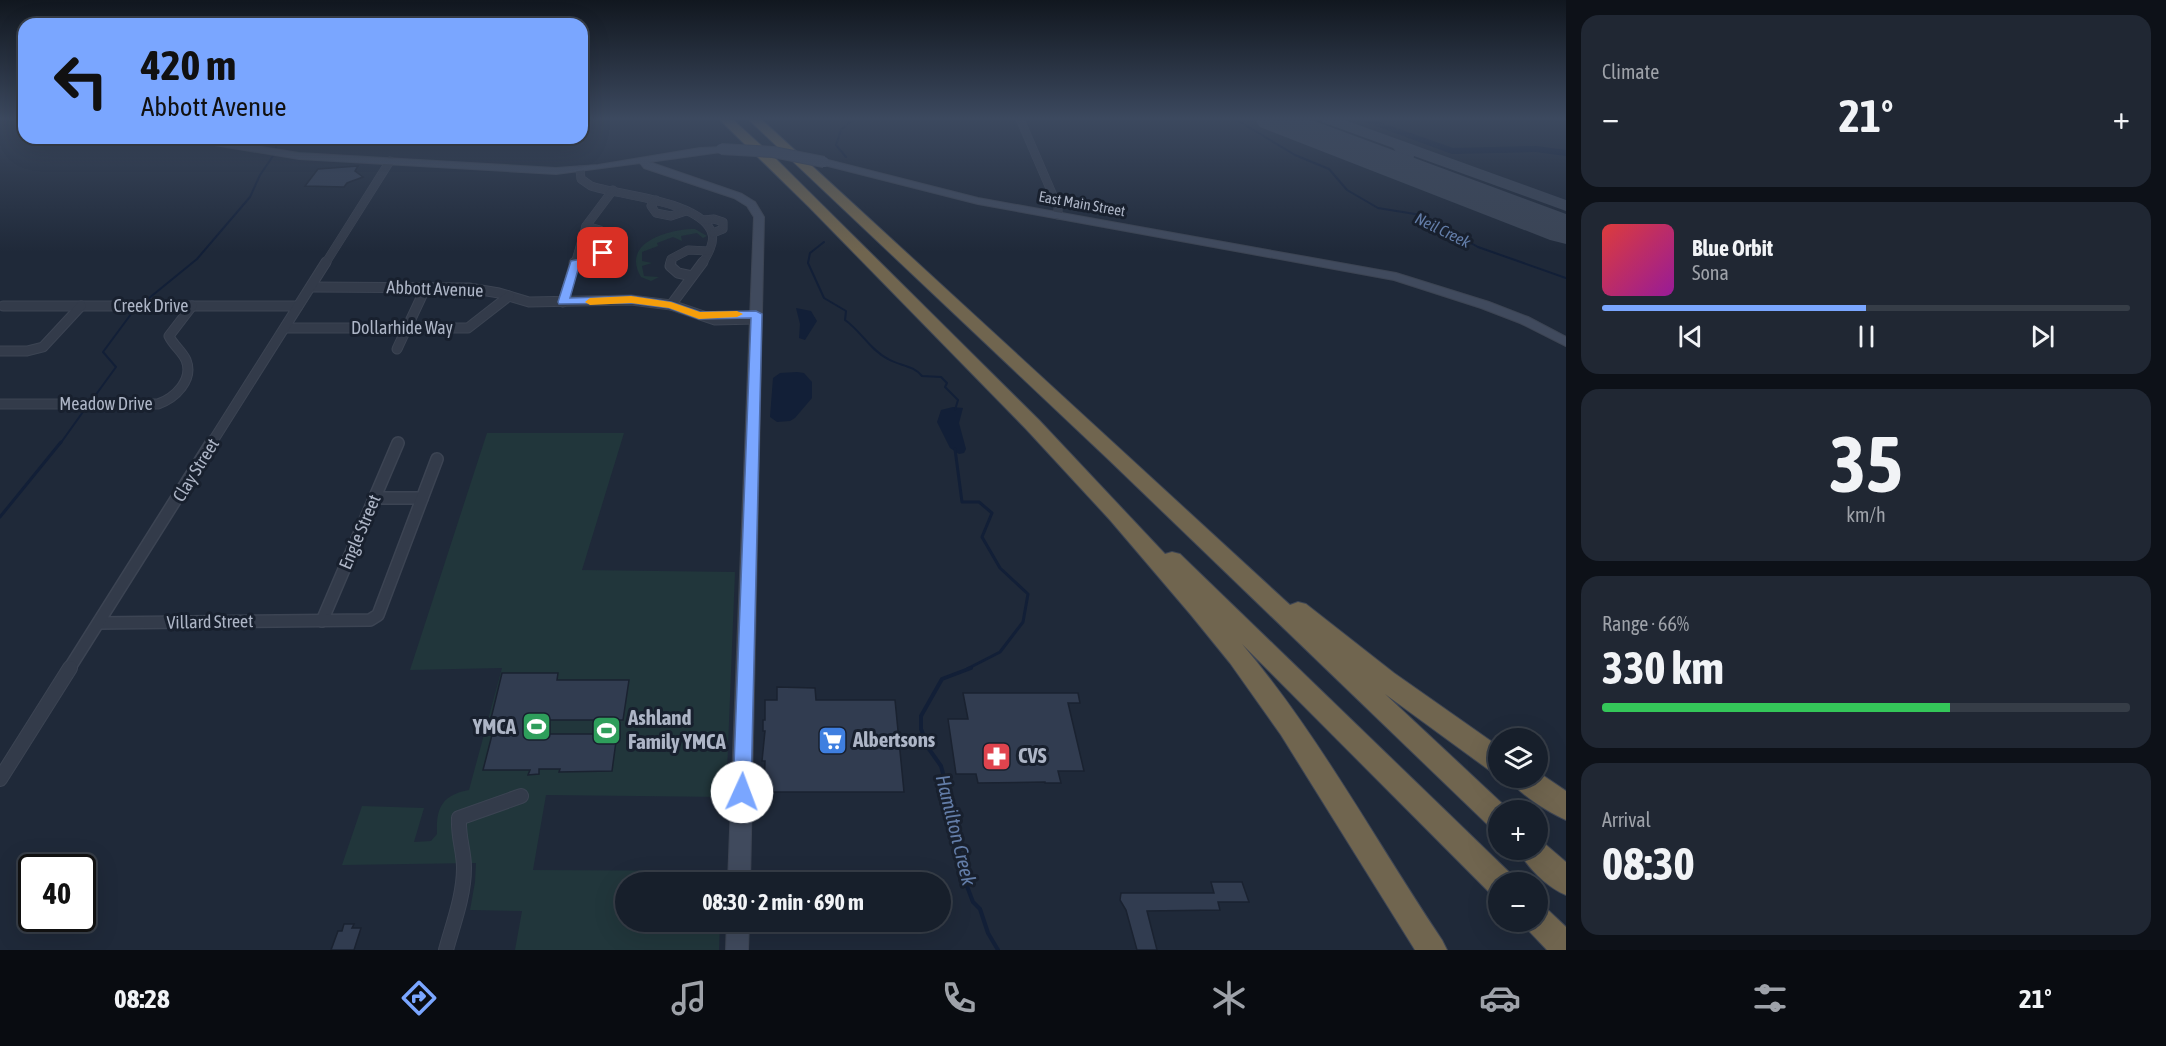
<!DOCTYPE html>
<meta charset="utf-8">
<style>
:root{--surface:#171f2b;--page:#202733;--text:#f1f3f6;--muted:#9ea2a9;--line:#363d47;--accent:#7aa6ff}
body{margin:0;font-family:"Asap Condensed",sans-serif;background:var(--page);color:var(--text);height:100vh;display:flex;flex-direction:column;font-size:22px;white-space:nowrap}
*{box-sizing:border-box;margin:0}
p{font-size:20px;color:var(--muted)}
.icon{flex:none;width:33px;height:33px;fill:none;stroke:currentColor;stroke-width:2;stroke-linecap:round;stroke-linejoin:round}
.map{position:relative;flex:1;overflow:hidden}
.side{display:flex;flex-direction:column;gap:15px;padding:15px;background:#0d1118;width:600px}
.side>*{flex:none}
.hud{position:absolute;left:18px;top:18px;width:570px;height:126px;border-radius:18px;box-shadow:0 6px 24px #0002,0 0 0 2px var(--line);background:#7aa6ff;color:#111;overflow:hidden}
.buttons{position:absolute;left:1488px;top:728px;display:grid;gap:12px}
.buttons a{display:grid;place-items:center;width:60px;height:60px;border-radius:50%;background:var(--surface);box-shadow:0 6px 24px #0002,0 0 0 2px var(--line);font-size:30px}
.speed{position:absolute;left:18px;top:854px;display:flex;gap:12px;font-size:30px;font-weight:700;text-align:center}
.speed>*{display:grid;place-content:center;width:78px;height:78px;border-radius:50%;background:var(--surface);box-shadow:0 6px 24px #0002,0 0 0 2px var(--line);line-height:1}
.speed .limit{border:3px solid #111;border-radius:9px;background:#fff;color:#111}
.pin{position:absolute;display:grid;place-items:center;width:51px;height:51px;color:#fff;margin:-26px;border-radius:12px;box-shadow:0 3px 9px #0006}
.me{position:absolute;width:66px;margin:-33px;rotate:2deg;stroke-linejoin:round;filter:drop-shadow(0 0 4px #0008)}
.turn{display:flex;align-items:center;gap:21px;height:126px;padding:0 24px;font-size:27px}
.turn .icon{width:78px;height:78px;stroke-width:2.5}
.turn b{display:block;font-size:42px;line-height:51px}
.big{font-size:45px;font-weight:700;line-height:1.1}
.side .tile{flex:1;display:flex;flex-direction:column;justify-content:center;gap:9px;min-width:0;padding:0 21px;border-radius:18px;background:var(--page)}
.side .dial{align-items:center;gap:0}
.dial b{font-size:78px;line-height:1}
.song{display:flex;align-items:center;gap:18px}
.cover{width:72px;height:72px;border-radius:9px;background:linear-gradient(135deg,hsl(0 70% 55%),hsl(300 70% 35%))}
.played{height:6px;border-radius:3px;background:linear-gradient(90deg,var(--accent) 50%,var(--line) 50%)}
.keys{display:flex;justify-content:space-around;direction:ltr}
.heat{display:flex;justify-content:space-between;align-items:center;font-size:33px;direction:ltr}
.charge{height:9px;border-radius:4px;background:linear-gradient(90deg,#34c759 66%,var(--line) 0)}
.trip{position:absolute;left:615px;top:872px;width:336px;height:60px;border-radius:30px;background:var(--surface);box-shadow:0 6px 24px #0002,0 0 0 2px var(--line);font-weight:700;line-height:60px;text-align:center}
.dock{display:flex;height:96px;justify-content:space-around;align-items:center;background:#090c11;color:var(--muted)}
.dock .icon{width:42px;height:42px}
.dock .active{color:var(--accent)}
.dock b{font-size:27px;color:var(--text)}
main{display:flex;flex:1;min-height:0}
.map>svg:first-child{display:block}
</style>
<main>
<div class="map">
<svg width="1566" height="950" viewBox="0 0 1566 950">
<rect width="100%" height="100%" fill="#1f2939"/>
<g fill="#21363b">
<path d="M695,229L707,236L703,238L697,233L681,236L682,241L673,237L657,243L658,246L642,252V261L652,263L642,266L644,276L659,277L651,281L641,277C620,242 670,229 695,229Z"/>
<path d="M487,433H624L582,570L735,572L726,797L546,795L533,870L723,871L722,882H626V921H720L719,950H515L522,911L470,910L475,882L476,863L342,865L362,806L424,808L414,842L431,841L437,834C436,809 441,795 469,790L502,668L410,670Z"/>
</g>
<g fill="#121f37">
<polygon points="796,308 811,311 817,321 805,340 799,338 800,324"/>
<polygon points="797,372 804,373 812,382 812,398 795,418 790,421 777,422 770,417 773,378 780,373"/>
<polygon points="953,407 963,408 959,423 966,449 964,453 959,454 950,448 937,422 941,410"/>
</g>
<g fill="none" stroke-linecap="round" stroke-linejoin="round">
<g stroke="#121f37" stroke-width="2">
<polyline points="1235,119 1295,155 1329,169 1347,190 1378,208 1421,215 1478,247 1566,278"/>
<polyline points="276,138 276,151"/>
<polyline points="846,157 836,145 841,130 853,119"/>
<path d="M824,242L810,253L808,263L824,298L846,311L845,320C861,331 870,350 888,359C900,366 913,365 922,376L941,377L947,383L945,387L958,400L955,410"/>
<polyline points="143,303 197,259 250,197 260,175 273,156"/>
<polyline points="92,400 116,367 103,352 134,310"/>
<polyline points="60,444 85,409"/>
</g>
<g stroke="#121f37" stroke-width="3">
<polyline points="955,449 962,502 979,502 992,513 982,537 1000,568 1028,594 1023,622 1000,652 967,669"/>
<polyline points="0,517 61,442"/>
</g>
<polyline stroke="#121f37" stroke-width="4" points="971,668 942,679 921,716 921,729 929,749 941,766 955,818 954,826 965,881 973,902 980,909 988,933 998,950"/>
<polygon fill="#121f37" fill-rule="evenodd" points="1357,119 1371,119 1453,148 1536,146 1566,150 1566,156 1536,152 1452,154"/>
<path fill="#3a4455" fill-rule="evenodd" d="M1320,119H1342L1566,200V211L1414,156L1413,162L1427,174L1424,178C1409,181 1405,167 1394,165C1384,162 1373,165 1366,157L1374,152L1398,154L1393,148L1322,122Z"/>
<polygon fill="#3a4455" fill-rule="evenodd" points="1255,119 1309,119 1566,214 1566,244 1550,240 1260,127"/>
</g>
<g fill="#313c50" stroke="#1a2230" stroke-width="1.5">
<polygon points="358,166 355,171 363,177 347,183 344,187 305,186 318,169"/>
<polygon points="502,673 558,673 557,680 629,680 623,720 545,720 545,734 617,734 612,771 559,772 560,769 539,769 539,774 528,775 530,770 483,770 492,735 487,735"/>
<polygon points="777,687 815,688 816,700 895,700 904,792 764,792 765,761 762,761 765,731 763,731 763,720 765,720 765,700 777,700"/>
<polygon points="963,693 1078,693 1080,703 1068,703 1084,771 1058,771 1061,783 1045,783 1045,782 978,783 976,774 956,774 948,719 968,719"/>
<polygon points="1211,882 1242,882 1249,902 1218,902 1220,910 1147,911 1157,950 1137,950 1126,910 1120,900 1121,893 1214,893"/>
<polygon points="344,924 354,924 352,928 361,928 354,950 331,950 338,931 342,931"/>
</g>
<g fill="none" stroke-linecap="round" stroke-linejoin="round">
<defs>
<g id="street-far3">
<polyline points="1020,119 1058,207 1058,215"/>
<path d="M580,170L581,179L591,186C617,195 704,201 712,234C715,243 707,256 702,264"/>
<polyline points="656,200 651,206 656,213 671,216 686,211"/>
<polyline points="703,220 714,219 723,222 723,229 713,233"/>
<path d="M574,263C590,262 601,257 608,242L600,230L586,226"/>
<polyline points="325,264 390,161"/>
<polyline points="575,264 586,226 613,190"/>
<polyline points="670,264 671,259 688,250 708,251"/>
</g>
<g id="street-far2">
<polyline points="671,262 670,266 678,273 692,276"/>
<polyline points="574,263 583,262"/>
<polyline points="311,287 469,288 499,293 529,302 631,300 671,305 715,320 756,319"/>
<polyline points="563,302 575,262"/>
<polyline points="671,305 703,262"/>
<polyline points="3,306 298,306"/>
<polyline points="285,328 468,328 509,296"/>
<polyline points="397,349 426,287"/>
<polyline points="0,351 27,351 43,347 81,306"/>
<path d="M0,404H158C175,398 194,380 186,360C182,351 173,345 169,336L192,306"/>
<polyline points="211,444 326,262"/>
</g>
<g id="street-far1">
<polyline points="374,498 422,498"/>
<polyline points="322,621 398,443"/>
<polyline points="99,623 370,620 378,615 437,459"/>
<polyline points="69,669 212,442"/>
</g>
<g id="street">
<polyline points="0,779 70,668"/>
<path d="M446,950C453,924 464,896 464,868C464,850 458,838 459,818L521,796"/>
</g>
<g id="secondary">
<polygon points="185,138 207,138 299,153 556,168 598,165 700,148 724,147 726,149 721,152 649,162 742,194 755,202 764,217 750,882 728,882 754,217 747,206 734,198 644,168 640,163 556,174 299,159 190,141"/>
<polygon points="824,159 978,198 1396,273 1489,302 1528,317 1566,337 1566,346 1520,323 1481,308 1394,280 978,204 820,164 819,162"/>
<polygon points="727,921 749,921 748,950 726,950"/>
</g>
<g id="highway">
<path d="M719,119H732L775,158L1039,420L1165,554L1172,552L1180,554L1509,872L1513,882H1498V896L1489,892L1242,644C1319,735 1376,842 1442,940L1447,950H1415L1281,735L1230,663L1191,615L1110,520L1026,429L809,207Z"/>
<polygon points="748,119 761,119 1290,605 1298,602 1306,604 1394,673 1498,746 1498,773 1489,770 1385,694 1507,808 1508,810 1498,810 1498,830 1489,826 1109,460"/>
<path d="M1538,772L1566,791V820C1550,813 1516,793 1509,777H1538Z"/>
<path d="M1538,838L1566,862V895C1548,888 1526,867 1518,849H1538Z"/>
<polygon points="1538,906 1548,910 1566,927 1566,950 1547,950 1528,930 1524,921 1538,921"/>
</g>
</defs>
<use href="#street-far3" stroke="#3c4453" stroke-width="9"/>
<use href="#street-far2" stroke="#3c4453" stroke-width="11"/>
<use href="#street-far1" stroke="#3c4453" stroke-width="14"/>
<use href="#street" stroke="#3c4453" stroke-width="16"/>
<use href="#secondary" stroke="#3c4453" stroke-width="2"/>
<use href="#highway" stroke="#3d4554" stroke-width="2"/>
<use href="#street-far3" stroke="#333b4a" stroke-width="8"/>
<use href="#street-far2" stroke="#333b4a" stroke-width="9"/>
<use href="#street-far1" stroke="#333b4a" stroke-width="11"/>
<use href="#street" stroke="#333b4a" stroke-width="14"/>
<use href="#secondary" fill="#404a5d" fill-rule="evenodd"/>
<use href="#highway" fill="#70654f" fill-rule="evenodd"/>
<defs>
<polyline id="secondary-bridge" points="721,149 773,152 824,162"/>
</defs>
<use href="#secondary-bridge" stroke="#3c4453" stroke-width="12" stroke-linecap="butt"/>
<use href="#secondary-bridge" stroke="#404a5d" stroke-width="10"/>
</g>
<linearGradient id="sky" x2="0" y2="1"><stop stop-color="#11171f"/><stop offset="0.47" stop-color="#3c495f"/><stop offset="1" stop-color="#3c495f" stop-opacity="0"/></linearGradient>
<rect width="1566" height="252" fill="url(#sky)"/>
<polygon fill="#7aa6ff" stroke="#4f6ca6" stroke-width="1.5" points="603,250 608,253 594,264 579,266 570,298 631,296 671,302 700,312 756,311 762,314 751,792 749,798 742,801 736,798 733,792 751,318 699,319 669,308 631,303 559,304 558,302 571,261 587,258"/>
<polygon fill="#f59e0b" points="631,296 671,302 700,312 737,311 743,314 737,317 699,319 669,308 631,303 590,305 585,302 590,298"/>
<defs>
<symbol id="stadium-square" viewBox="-11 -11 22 22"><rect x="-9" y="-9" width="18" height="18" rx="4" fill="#2e9e5b" stroke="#18202e"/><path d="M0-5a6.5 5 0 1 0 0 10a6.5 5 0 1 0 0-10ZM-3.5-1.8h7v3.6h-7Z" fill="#fff"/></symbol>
<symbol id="supermarket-square" viewBox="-11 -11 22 22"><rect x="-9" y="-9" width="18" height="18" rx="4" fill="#3f7fe0" stroke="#18202e"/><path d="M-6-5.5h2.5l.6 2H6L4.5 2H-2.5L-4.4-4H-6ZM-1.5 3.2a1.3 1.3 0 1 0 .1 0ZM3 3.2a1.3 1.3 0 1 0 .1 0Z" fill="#fff"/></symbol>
<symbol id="pharmacy-square" viewBox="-11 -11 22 22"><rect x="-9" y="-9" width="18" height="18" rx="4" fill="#e0444e" stroke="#18202e"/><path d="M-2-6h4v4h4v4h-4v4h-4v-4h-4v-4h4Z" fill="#fff"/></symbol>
</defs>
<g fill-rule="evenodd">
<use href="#stadium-square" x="520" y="710" width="33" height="33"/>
<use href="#stadium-square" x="590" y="714" width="33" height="33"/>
<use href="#supermarket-square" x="816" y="724" width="33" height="33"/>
<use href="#pharmacy-square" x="980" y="740" width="33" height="33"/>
</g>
<g text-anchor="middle" stroke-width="6" stroke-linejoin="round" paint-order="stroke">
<g font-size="15" fill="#adb5c6" stroke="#18202e">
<text transform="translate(1082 204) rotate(10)" y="5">East Main Street</text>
</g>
<g font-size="16" font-style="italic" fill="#637da8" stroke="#18202e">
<text transform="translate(1443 230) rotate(26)" y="6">Neil Creek</text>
</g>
<g font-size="18" fill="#adb5c6" stroke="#18202e">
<text transform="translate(435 289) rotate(2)" y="6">Abbott Avenue</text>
<text x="151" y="312">Creek Drive</text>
<text x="402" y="334">Dollarhide Way</text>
<text x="106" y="410">Meadow Drive</text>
<text transform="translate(196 470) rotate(-58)" y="6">Clay Street</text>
<text transform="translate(360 532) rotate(-67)" y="6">Engle Street</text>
<text transform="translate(210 622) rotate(-1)" y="6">Villard Street</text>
</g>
<g font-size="20" font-style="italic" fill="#637da8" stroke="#18202e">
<text transform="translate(956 830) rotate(76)" y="7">Hamilton Creek</text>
</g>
<g font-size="21" font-weight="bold" fill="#adb5c6" stroke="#18202e" text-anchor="start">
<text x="628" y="725">Ashland<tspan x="628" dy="24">Family YMCA</tspan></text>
<text x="516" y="734" text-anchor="end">YMCA</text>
<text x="853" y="747">Albertsons</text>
<text x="1018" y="763">CVS</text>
</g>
</g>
</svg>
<div class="buttons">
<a><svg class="icon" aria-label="layers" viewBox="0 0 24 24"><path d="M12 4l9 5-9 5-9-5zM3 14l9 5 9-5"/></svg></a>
<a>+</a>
<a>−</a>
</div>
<div class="speed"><div class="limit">40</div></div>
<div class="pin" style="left:603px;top:253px;background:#d93025"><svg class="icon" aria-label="arrive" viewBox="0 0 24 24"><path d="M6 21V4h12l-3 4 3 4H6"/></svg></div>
<svg class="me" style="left:742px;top:792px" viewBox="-20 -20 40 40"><circle r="19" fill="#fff"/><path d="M0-13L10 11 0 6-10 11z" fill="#7aa6ff"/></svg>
<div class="trip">08:30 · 2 min · 690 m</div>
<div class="hud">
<div class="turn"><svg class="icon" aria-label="left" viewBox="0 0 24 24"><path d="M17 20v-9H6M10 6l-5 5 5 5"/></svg><div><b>420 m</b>Abbott Avenue</div></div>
</div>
</div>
<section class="side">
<div class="tile"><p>Climate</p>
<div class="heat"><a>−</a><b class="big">21°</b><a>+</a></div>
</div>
<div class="tile">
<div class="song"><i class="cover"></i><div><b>Blue Orbit</b><p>Sona</p></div></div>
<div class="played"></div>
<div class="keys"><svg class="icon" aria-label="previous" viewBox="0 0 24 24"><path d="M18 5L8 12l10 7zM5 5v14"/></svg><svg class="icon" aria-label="pause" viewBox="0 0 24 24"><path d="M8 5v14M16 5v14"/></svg><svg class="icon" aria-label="next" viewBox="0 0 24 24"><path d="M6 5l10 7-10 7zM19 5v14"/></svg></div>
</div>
<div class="tile dial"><b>35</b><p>km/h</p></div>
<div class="tile"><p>Range · 66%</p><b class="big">330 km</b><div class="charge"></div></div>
<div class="tile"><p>Arrival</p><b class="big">08:30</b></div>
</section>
</main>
<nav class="dock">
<b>08:28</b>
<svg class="icon active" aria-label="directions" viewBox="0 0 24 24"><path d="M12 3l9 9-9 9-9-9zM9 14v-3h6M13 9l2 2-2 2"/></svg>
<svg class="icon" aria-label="music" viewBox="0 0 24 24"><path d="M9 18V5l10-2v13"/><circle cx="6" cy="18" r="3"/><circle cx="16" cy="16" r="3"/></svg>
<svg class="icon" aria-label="phone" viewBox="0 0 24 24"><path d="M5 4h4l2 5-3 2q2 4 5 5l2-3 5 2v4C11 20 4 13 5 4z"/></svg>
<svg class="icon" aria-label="climate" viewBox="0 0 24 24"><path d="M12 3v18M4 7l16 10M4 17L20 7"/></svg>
<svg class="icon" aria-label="car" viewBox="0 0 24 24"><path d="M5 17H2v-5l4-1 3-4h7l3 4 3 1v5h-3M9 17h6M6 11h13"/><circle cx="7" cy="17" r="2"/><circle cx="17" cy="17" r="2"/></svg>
<svg class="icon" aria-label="filters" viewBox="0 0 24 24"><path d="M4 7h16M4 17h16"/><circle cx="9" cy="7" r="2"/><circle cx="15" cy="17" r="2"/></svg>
<b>21°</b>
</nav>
